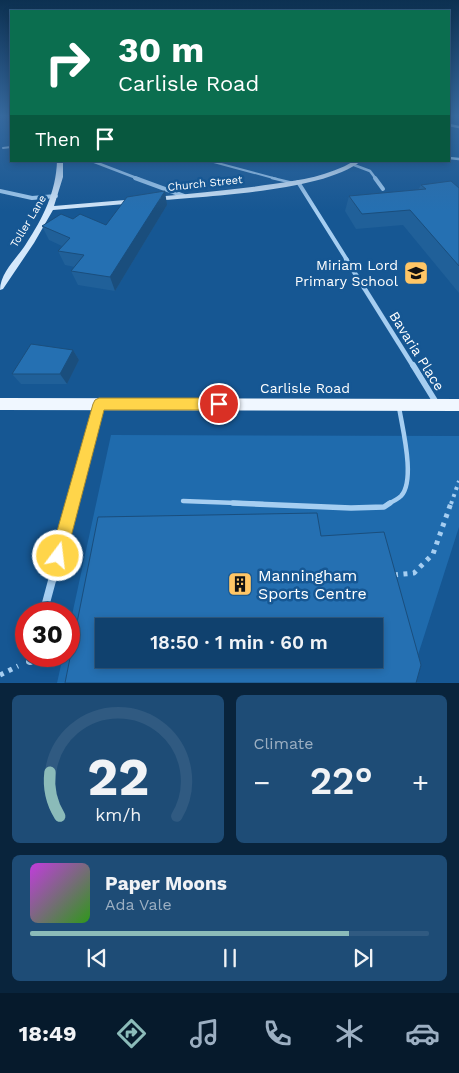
<!DOCTYPE html>
<meta charset="utf-8">
<style>
:root{--surface:#10416e;--page:#1e4c76;--text:#f1f3f6;--muted:#9cafc2;--line:#305a81;--accent:#8bbbb9}
body{margin:0;font-family:"Work Sans",sans-serif;background:var(--page);color:var(--text);height:100vh;display:flex;flex-direction:column;font-size:19px;white-space:nowrap}
*{box-sizing:border-box;margin:0}
p{font-size:16px;color:var(--muted)}
.icon{flex:none;width:28px;height:28px;fill:none;stroke:currentColor;stroke-width:2;stroke-linecap:round;stroke-linejoin:round}
.map{position:relative;height:683px;overflow:hidden}
.drawer{display:flex;flex-direction:column;gap:12px;padding:12px;background:#09243c;flex:1}
.drawer>*{flex:none}
.hud{position:absolute;left:10px;top:10px;width:440px;height:152px;border-radius:0px;box-shadow:0 2px 8px #0003,0 0 0 1px var(--line);background:#0b6e4f;color:#fff;overflow:hidden}
.speed{position:absolute;left:15px;top:602px;display:flex;gap:10px;font-size:25px;font-weight:700;text-align:center}
.speed>*{display:grid;place-content:center;width:65px;height:65px;border-radius:50%;background:var(--surface);box-shadow:0 2px 8px #0003,0 0 0 1px var(--line);line-height:1}
.speed .limit{border:8px solid #d22;background:#fff;color:#111}
.pin{position:absolute;display:grid;place-items:center;width:42px;height:42px;color:#fff;margin:-21px;border:2px solid #fff;border-radius:50%;box-shadow:0 1px 5px #0007}
.me{position:absolute;width:55px;margin:-28px;rotate:15deg;stroke-linejoin:round;filter:drop-shadow(0 0 4px #0008)}
.turn{display:flex;align-items:center;gap:18px;height:105px;padding:0 25px;font-size:22px}
.turn .icon{width:65px;height:65px;stroke-width:2.5}
.turn b{display:block;font-size:35px;line-height:42px}
.then{display:flex;align-items:center;height:48px;padding:0 25px;background:#0003;gap:10px;font-size:19px}
.big{font-size:38px;font-weight:600;line-height:1.1}
.drawer .tile{flex:1;display:flex;flex-direction:column;justify-content:center;gap:8px;min-width:0;padding:0 18px;border-radius:8px;background:var(--page)}
.drawer .dial{align-items:center;gap:0}
.dial svg{height:130px;overflow:visible;fill:none;stroke:var(--line);stroke-width:7;stroke-linecap:round;text-anchor:middle}
.dial text{fill:var(--text);stroke:none}
.song{display:flex;align-items:center;gap:15px}
.cover{width:60px;height:60px;border-radius:8px;background:linear-gradient(135deg,hsl(290 70% 55%),hsl(110 70% 35%))}
.played{height:5px;border-radius:2px;background:linear-gradient(90deg,var(--accent) 80%,var(--line) 80%)}
.keys{display:flex;justify-content:space-around;direction:ltr}
.heat{display:flex;justify-content:space-between;align-items:center;font-size:28px;direction:ltr}
.drawer .tiles{flex:1;display:grid;gap:12px;grid-template-columns:1fr 1fr}
.tile:last-child{grid-column:span 2}
.trip{position:absolute;left:95px;top:618px;width:288px;height:50px;border-radius:0px;background:var(--surface);box-shadow:0 2px 8px #0003,0 0 0 1px var(--line);font-weight:600;line-height:50px;text-align:center}
.tab-bar{display:flex;height:80px;justify-content:space-around;align-items:center;background:#061a2c;color:var(--muted)}
.tab-bar .icon{width:35px;height:35px}
.tab-bar .active{color:var(--accent)}
.tab-bar b{font-size:22px;color:var(--text)}
.map>svg:first-child{display:block}
</style>
<div class="map">
<svg width="459" height="683" viewBox="0 0 459 683">
<rect width="100%" height="100%" fill="#165793"/>
<path fill="#1f6bad" fill-rule="evenodd" d="M111,435L459,436V527L409,683H57L63,656H69V629ZM104,626H374V659H104Z"/>
<g fill="none" stroke-linecap="round" stroke-linejoin="round">
<polyline stroke="#a6cef1" stroke-width="4" stroke-dasharray="3 4.5" stroke-linecap="butt" points="451,504 459,481"/>
<g stroke="#a6cef1" stroke-width="5" stroke-dasharray="4 5.5" stroke-linecap="butt">
<polyline points="394,575 414,573 433,554 451,503"/>
<polyline points="0,675 18,666"/>
</g>
<g stroke="#a6cef1" stroke-width="2">
<polyline points="3,148 11,147"/>
<polyline points="210,161 277,179"/>
</g>
<polyline stroke="#a6cef1" stroke-width="2.5" points="272,178 293,183"/>
<g stroke="#a6cef1" stroke-width="4.5">
<polyline points="183,501 263,504"/>
<path d="M388,504C392,502 398,499 401,496C416,480 402,427 399,407"/>
</g>
<polyline stroke="#a6cef1" stroke-width="5.5" points="233,503 351,508 384,507 390,503"/>
<g stroke="#a6cef1" stroke-width="2.5">
<polyline points="449,125 459,127"/>
<polyline points="449,158 459,159"/>
<polyline points="92,161 139,179"/>
<polyline points="354,165 370,171 376,179"/>
</g>
<g stroke="#a6cef1" stroke-width="4">
<polyline points="135,178 184,196"/>
<polyline points="375,178 383,189"/>
<polyline points="298,182 347,260"/>
<polyline points="0,191 32,198 56,196"/>
</g>
<polyline stroke="#a6cef1" stroke-width="4.5" points="346,259 413,366"/>
<g stroke="#a6cef1" stroke-width="6">
<polyline points="413,365 437,404"/>
<polyline points="72,504 99,404"/>
</g>
<g stroke="#a6cef1" stroke-width="8">
<polyline points="43,614 73,503"/>
<polyline points="30,661 31,656"/>
</g>
<g fill="#d4e8fb" fill-rule="evenodd">
<path d="M57,161H63V177L54,206L137,199L140,201L137,203L53,210L34,243L3,289L0,290C0,273 17,258 26,244C43,218 56,192 57,161Z"/>
<path d="M354,161H361C323,192 204,196 154,201L151,199L154,197C194,193 233,190 273,184C301,180 329,176 354,161Z"/>
</g>
<polygon fill="#f0f7ff" fill-rule="evenodd" points="0,398 459,399 459,411 0,410"/>
</g>
<g fill="#206099">
<polygon points="421,185 459,188 459,293 403,225 356,229 345,211 349,196 418,190"/>
<polygon points="167,205 115,291 78,285 71,271 75,267 65,265 58,251 62,246 49,240 42,226 73,219 106,225"/>
<polygon points="73,350 79,360 67,384 21,384 12,374"/>
</g>
<g fill="#1a4e7d">
<polygon points="165,191 167,205 115,291 110,277"/>
<polygon points="73,350 79,360 67,384 60,374"/>
</g>
<g fill="#2570b2" stroke="#1a4e7d" fill-rule="evenodd">
<polygon points="451,181 459,188 459,266 410,210 362,214 349,196 426,189 421,185"/>
<polygon points="165,191 110,277 71,271 84,255 58,251 70,238 42,226 61,214 73,219 80,214 106,225 127,197"/>
<polygon points="31,344 73,350 60,374 12,374"/>
<path d="M317,513L321,536L384,532L421,665L416,683H65L98,517ZM104,626H374V659H104Z"/>
</g>
<linearGradient id="sky" x2="0" y2="1"><stop stop-color="#0c3051"/><stop offset="0.55" stop-color="#36699e"/><stop offset="1" stop-color="#36699e" stop-opacity="0"/></linearGradient>
<rect width="459" height="211" fill="url(#sky)"/>
<polygon fill="#ffd54a" stroke="#a68a30" points="99,398 219,398 224,400 226,404 224,408 219,410 104,410 66,556 64,563 58,565 52,563 50,556 93,404 95,400"/>
<defs>
<symbol id="school-square" viewBox="-11 -11 22 22"><rect x="-9" y="-9" width="18" height="18" rx="4" fill="#ffc666" stroke="#165793"/><path d="M0-5L7-2L0 1L-7-2ZM-4 1L0 2.5L4 1V4Q0 6-4 4Z" fill="#111"/></symbol>
<symbol id="building-square" viewBox="-11 -11 22 22"><rect x="-9" y="-9" width="18" height="18" rx="4" fill="#ffc666" stroke="#165793"/><path d="M-4-6H4V6H1V3H-1V6H-4ZM-2.5-4.3h1.7v1.8h-1.7ZM.8-4.3h1.7v1.8H.8ZM-2.5-1h1.7V.8h-1.7ZM.8-1h1.7V.8H.8Z" fill="#111"/></symbol>
</defs>
<g fill-rule="evenodd">
<use href="#school-square" x="402" y="259" width="28" height="28"/>
<use href="#building-square" x="226" y="570" width="28" height="28"/>
</g>
<g text-anchor="middle" stroke-width="5" stroke-linejoin="round" paint-order="stroke">
<g font-size="11" fill="#fff" stroke="#165793">
<text transform="translate(205 183) rotate(-6)" y="4">Church Street</text>
<text transform="translate(28 221) rotate(-59)" y="4">Toller Lane</text>
</g>
<g font-size="14" fill="#fff" stroke="#165793" text-anchor="end">
<text x="398" y="270">Miriam Lord<tspan x="398" dy="16">Primary School</tspan></text>
</g>
<g font-size="14" fill="#fff" stroke="#165793">
<text transform="translate(417 351) rotate(58)" y="5">Bavaria Place</text>
<text x="305" y="393">Carlisle Road</text>
</g>
<g font-size="16" fill="#fff" stroke="#165793" text-anchor="start">
<text x="258" y="581">Manningham<tspan x="258" dy="18">Sports Centre</tspan></text>
</g>
</g>
</svg>
<div class="speed"><div class="limit">30</div></div>
<div class="pin" style="left:219px;top:404px;background:#d93025"><svg class="icon" aria-label="arrive" viewBox="0 0 24 24"><path d="M6 21V4h12l-3 4 3 4H6"/></svg></div>
<svg class="me" style="left:58px;top:556px" viewBox="-20 -20 40 40"><circle r="17" fill="#ffd54a" stroke="#fff" stroke-width="3"/><path d="M0-11L8 9 0 5-8 9z" fill="#fff"/></svg>
<div class="trip">18:50 · 1 min · 60 m</div>
<div class="hud">
<div class="turn"><svg class="icon" aria-label="right" viewBox="0 0 24 24"><path d="M7 20v-9h11M14 6l5 5-5 5"/></svg><div><b>30 m</b>Carlisle Road</div></div>
<div class="then">Then<svg class="icon" aria-label="arrive" viewBox="0 0 24 24"><path d="M6 21V4h12l-3 4 3 4H6"/></svg></div>
</div>
</div>
<section class="drawer">
<div class="tiles">
<div class="tile dial"><svg viewBox="0 0 100 80">
<path d="M14 69A42 42 0 1 1 86 69"/>
<path d="M14 69A42 42 0 0 1 8 42" stroke="#8bbbb9"/>
<text x="50" y="56" font-size="32" font-weight="700">22</text>
<text x="50" y="72" font-size="11">km/h</text>
</svg></div>
<div class="tile"><p>Climate</p>
<div class="heat"><a>−</a><b class="big">22°</b><a>+</a></div>
</div>
<div class="tile">
<div class="song"><i class="cover"></i><div><b>Paper Moons</b><p>Ada Vale</p></div></div>
<div class="played"></div>
<div class="keys"><svg class="icon" aria-label="previous" viewBox="0 0 24 24"><path d="M18 5L8 12l10 7zM5 5v14"/></svg><svg class="icon" aria-label="pause" viewBox="0 0 24 24"><path d="M8 5v14M16 5v14"/></svg><svg class="icon" aria-label="next" viewBox="0 0 24 24"><path d="M6 5l10 7-10 7zM19 5v14"/></svg></div>
</div>
</div>
</section>
<nav class="tab-bar">
<b>18:49</b>
<svg class="icon active" aria-label="directions" viewBox="0 0 24 24"><path d="M12 3l9 9-9 9-9-9zM9 14v-3h6M13 9l2 2-2 2"/></svg>
<svg class="icon" aria-label="music" viewBox="0 0 24 24"><path d="M9 18V5l10-2v13"/><circle cx="6" cy="18" r="3"/><circle cx="16" cy="16" r="3"/></svg>
<svg class="icon" aria-label="phone" viewBox="0 0 24 24"><path d="M5 4h4l2 5-3 2q2 4 5 5l2-3 5 2v4C11 20 4 13 5 4z"/></svg>
<svg class="icon" aria-label="climate" viewBox="0 0 24 24"><path d="M12 3v18M4 7l16 10M4 17L20 7"/></svg>
<svg class="icon" aria-label="car" viewBox="0 0 24 24"><path d="M5 17H2v-5l4-1 3-4h7l3 4 3 1v5h-3M9 17h6M6 11h13"/><circle cx="7" cy="17" r="2"/><circle cx="17" cy="17" r="2"/></svg>
</nav>
